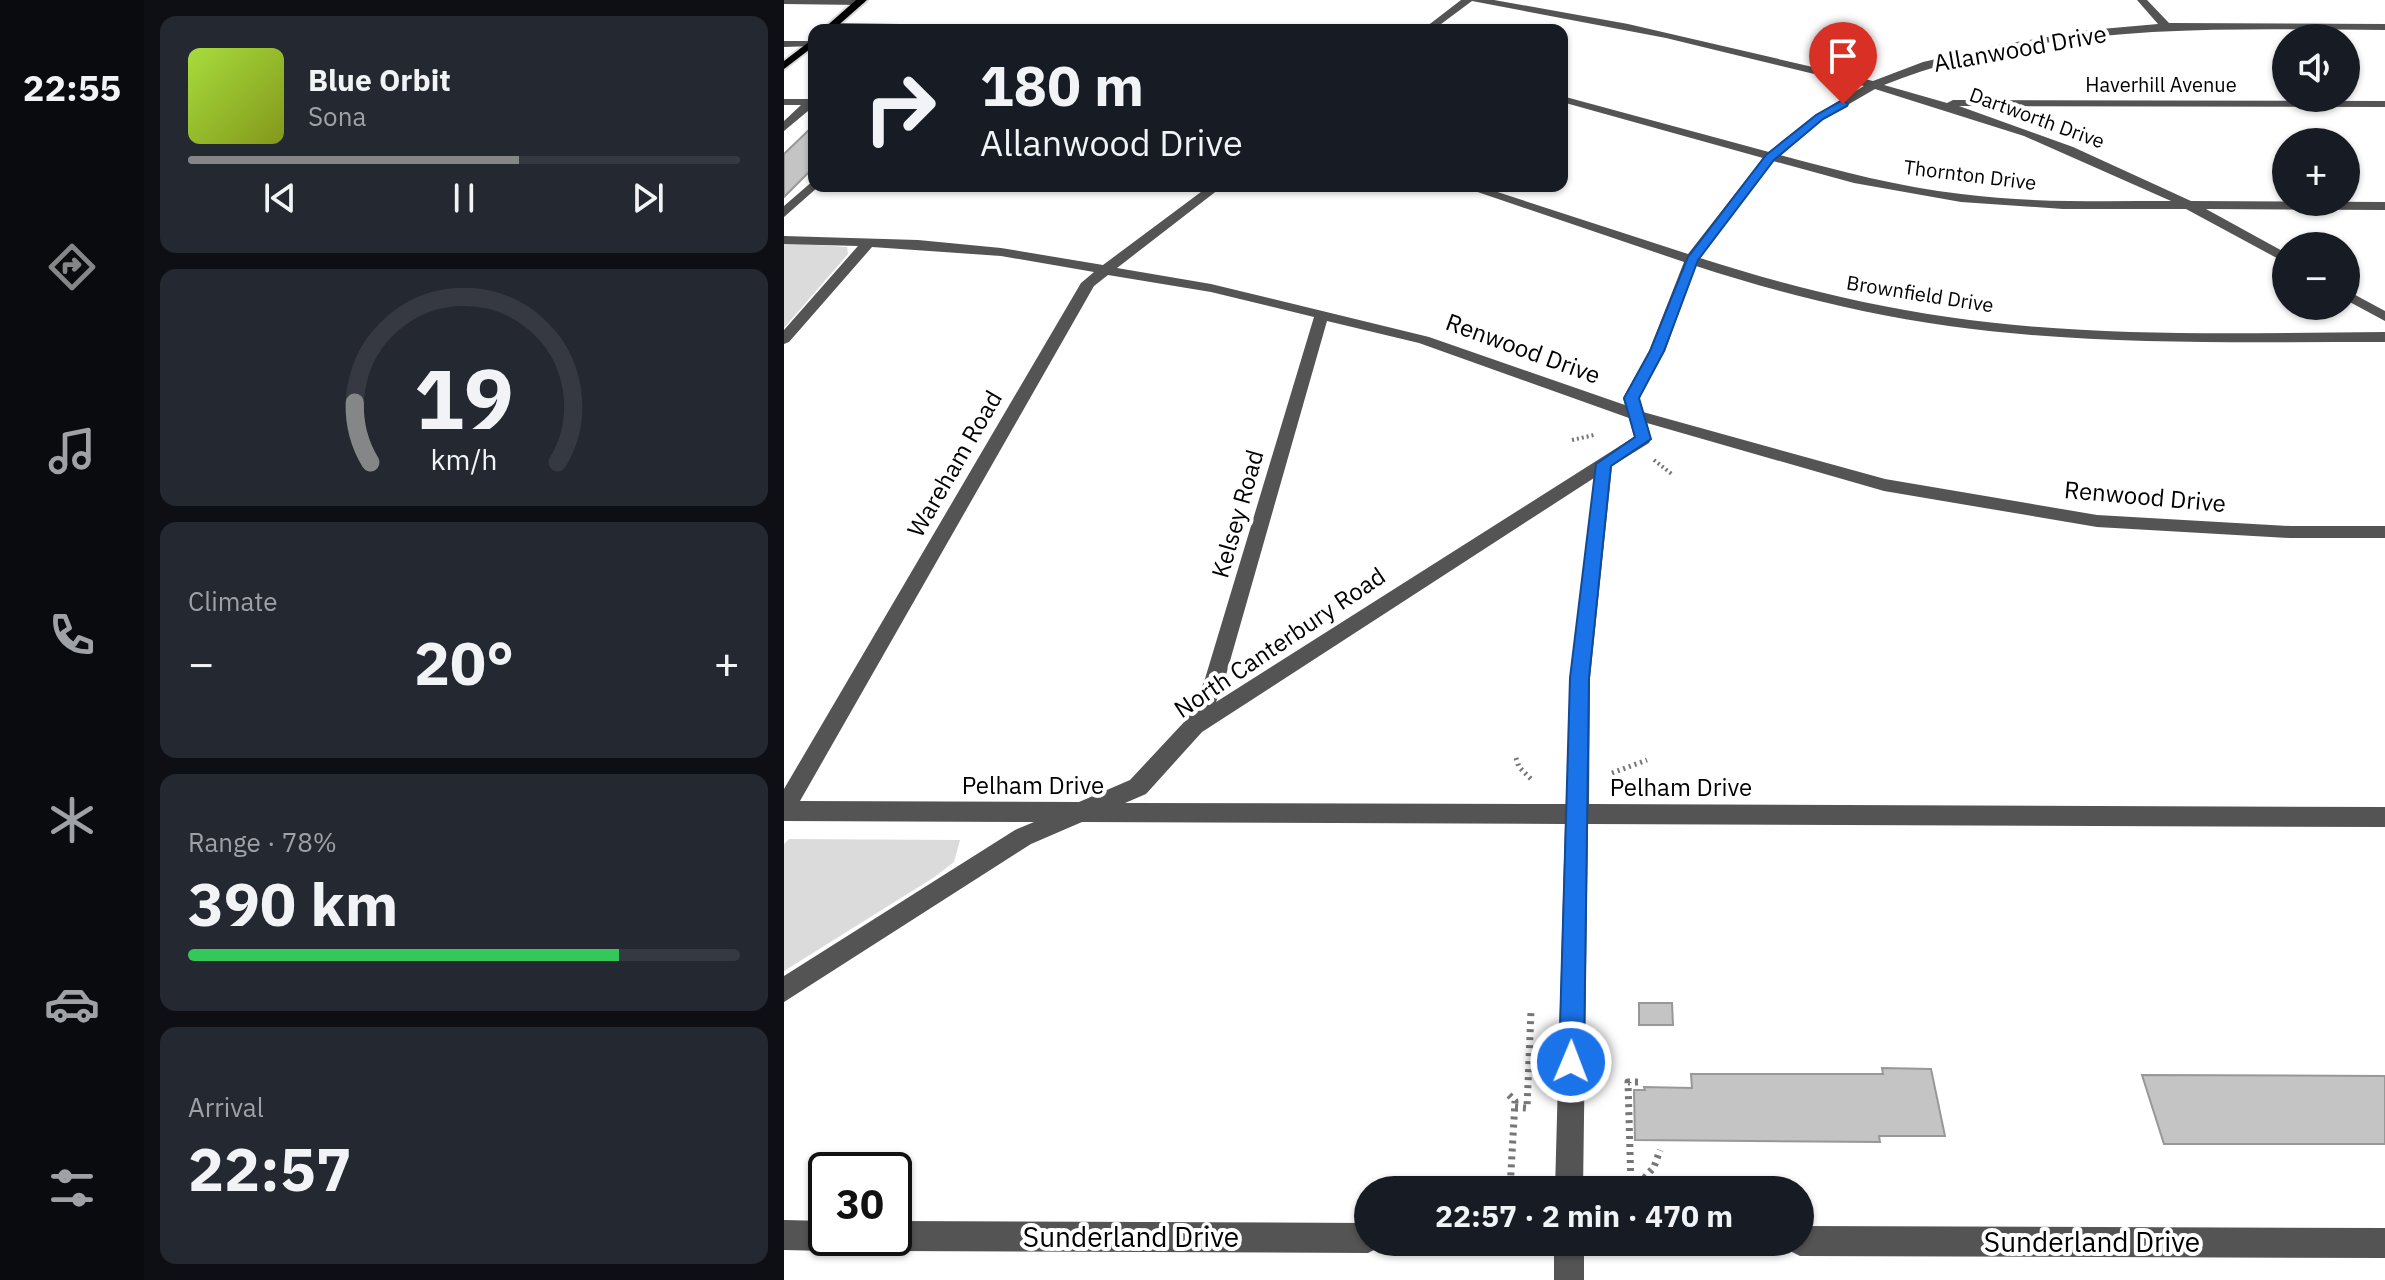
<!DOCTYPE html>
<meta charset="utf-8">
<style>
:root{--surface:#171b24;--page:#242831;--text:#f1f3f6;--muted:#9ea1a6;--line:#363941;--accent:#858687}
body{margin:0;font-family:"IBM Plex Sans",sans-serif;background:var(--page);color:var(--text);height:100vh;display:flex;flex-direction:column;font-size:30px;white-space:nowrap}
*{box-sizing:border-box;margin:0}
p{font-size:26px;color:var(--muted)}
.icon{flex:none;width:44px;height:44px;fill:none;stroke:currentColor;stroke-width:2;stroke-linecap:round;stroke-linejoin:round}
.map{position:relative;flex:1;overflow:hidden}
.side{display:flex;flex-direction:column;gap:16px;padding:16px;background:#0d0f14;width:640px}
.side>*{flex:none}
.banner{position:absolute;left:24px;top:24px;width:760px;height:168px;border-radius:16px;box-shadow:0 2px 6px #0004;background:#171b24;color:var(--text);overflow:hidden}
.fabs{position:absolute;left:1488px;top:24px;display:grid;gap:16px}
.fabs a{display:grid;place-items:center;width:88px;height:88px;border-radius:50%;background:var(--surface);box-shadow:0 2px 6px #0004;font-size:40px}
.speed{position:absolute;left:24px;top:1152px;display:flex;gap:16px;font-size:40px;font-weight:700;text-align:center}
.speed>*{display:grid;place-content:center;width:104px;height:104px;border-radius:50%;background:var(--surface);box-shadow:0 2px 6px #0004;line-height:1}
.speed .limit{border:4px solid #111;border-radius:12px;background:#fff;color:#111}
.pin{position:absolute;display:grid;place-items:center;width:68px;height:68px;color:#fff;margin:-82px -34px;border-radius:50% 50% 50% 0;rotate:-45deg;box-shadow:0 0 8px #0007}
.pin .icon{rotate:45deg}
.me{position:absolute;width:88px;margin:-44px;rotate:1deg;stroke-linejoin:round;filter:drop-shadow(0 0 6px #0008)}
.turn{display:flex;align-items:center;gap:28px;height:168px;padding:0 40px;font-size:36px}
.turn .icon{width:104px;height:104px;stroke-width:2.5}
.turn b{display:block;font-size:56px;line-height:68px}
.big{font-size:60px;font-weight:700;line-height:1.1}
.side .card{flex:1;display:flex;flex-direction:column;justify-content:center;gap:12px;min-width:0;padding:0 28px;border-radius:16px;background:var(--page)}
.side .dial{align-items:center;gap:0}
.dial svg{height:208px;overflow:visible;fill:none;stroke:var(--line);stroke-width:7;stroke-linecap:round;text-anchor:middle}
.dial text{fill:var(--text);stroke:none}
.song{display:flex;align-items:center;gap:24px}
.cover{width:96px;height:96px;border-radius:12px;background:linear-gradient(135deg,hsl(80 70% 55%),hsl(70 70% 35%))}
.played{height:8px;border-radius:4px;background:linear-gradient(90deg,var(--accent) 60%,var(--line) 60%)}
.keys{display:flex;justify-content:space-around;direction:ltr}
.heat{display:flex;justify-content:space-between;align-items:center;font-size:44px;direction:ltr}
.charge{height:12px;border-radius:6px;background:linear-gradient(90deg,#34c759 78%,var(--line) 0)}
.trip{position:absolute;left:570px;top:1176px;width:460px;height:80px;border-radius:40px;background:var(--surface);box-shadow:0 2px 6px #0004;font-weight:700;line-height:80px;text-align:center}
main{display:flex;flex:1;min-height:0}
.tabs{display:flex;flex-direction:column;width:144px;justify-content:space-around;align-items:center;background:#090b0e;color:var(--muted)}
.tabs .icon{width:56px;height:56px}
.tabs .on{color:var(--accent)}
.tabs b{font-size:36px;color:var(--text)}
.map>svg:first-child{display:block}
</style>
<main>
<nav class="tabs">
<b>22:55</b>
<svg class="icon on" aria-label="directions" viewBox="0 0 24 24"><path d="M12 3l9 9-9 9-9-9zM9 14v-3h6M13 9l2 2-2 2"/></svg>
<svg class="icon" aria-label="music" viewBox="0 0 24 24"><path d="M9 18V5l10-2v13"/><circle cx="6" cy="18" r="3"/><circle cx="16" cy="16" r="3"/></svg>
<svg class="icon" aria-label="phone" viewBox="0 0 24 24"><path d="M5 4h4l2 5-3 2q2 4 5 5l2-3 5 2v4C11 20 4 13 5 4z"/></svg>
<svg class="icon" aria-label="climate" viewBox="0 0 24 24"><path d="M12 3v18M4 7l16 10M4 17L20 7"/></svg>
<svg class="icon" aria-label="car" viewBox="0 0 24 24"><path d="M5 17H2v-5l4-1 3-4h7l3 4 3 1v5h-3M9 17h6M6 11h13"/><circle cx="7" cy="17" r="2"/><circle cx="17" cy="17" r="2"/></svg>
<svg class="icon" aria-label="filters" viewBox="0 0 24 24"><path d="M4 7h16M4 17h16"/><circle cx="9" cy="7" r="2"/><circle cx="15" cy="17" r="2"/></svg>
</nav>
<section class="side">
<div class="card">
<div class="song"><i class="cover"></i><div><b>Blue Orbit</b><p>Sona</p></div></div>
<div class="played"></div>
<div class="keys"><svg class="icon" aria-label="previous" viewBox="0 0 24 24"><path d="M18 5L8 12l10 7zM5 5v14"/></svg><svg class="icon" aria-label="pause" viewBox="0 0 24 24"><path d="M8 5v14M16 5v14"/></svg><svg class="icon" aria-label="next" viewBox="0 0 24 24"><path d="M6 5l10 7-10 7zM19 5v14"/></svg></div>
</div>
<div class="card dial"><svg viewBox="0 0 100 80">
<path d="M14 69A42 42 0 1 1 86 69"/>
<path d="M14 69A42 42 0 0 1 8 46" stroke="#858687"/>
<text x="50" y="56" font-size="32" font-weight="700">19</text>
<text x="50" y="72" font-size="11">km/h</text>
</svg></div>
<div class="card"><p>Climate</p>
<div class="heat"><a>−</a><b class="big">20°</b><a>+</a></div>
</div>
<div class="card"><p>Range · 78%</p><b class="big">390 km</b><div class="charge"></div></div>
<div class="card"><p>Arrival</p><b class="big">22:57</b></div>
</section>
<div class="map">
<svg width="1601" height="1280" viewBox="0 0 1601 1280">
<rect width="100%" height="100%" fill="#fff"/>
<g fill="#dbdbdb">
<polygon points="0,243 63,247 64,254 0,328"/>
<polygon points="5,839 176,840 170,862 149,878 0,971 0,844"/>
</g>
<g fill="#c4c4c4" stroke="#989898" stroke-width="2">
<polygon points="30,125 30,167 0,197 0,154"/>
<polygon points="855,1003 888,1003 889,1025 855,1025"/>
<polygon points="1098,1068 1147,1069 1161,1136 1095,1136 1096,1142 851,1140 850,1090 861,1090 860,1087 908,1088 907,1074 1099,1074"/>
<polygon points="1358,1075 1601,1076 1601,1144 1380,1144"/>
</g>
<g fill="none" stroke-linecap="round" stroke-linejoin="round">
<defs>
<g id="major">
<polygon points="72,0 83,0 49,30 38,30"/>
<polygon points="30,38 30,46 0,69 0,61"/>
</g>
</defs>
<use href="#major" stroke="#dbdbdb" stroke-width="4"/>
<g stroke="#767676" stroke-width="4" stroke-dasharray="2 3" stroke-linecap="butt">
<polyline points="788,440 810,435"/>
<polyline points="870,460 889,475"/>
</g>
<g stroke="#767676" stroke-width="5" stroke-dasharray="2 4" stroke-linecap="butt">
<polyline points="732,758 735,767 748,780"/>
<polyline points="828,773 863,760"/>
</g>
<g stroke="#767676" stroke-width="7" stroke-dasharray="3 5" stroke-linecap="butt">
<polyline points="725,1095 731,1101 726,1189"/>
<polyline points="731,1107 743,1108 747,1011"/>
<polyline points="847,1187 844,1082 854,1082"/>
<polyline points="850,1190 870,1167 876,1150"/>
</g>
<g fill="#545454" fill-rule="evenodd">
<polygon points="0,0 79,0 81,2 76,5 0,4"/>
<path d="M677,0H710L844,24L1089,81L1139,62L1214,45L1306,30L1374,24L1353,0H1363L1385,23L1601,24V30C1432,29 1260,22 1100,85L1163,103L1169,100L1601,101V107L1175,106L1289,147L1407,201L1601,202V210L1422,209L1502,253V263L1402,209H1279L1177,202L1070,183L989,161L916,258C997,284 1079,305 1164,317C1308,338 1456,333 1601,332V342C1456,342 1309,346 1165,326C1079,314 995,293 912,266L881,351L855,398L859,412L1101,479L1313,515L1506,526H1601V538H1506L1313,527L1100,491L863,423L867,439L865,443L828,466L806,678L805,804L1601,807V827L804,824L799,1190H771L781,824L298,822L247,844L0,1002V976L231,830L250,822L0,821V789L297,283L310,272L217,256L88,247L5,342L0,344V330L74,246L0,244V236L134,240L217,248L319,265L425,186H439L333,268L427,284L645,337L841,405L839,398L865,351L900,262L676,186H695L904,254L979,158L778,102V96L985,152L1031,115L1080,86L882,38L688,1L649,30H638ZM1091,89L1240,136L1387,201C1317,201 1246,203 1177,194C1116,187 1055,171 996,155L1039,119ZM324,275L427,292L530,317L420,682L402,720L346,780L295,802L16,801L310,286ZM543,321L635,343L845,418L850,437L432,702L440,682ZM810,478L786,678L782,804L341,803L362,794L418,732Z"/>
<polygon points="48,23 307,27 312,30 44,28 44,24"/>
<polygon points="0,41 26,41 30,46 0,47"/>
<polygon points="0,99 30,99 30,106 0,131 0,121 17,105 0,105"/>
<polygon points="30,180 30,186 34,187 0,217 0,206"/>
<polygon points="1562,290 1601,311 1601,321 1562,300"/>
<polygon points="0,1220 42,1221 42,1238 56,1238 52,1246 42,1251 0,1250"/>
<polygon points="110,1221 584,1223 584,1242 597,1242 594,1248 584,1253 110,1251 100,1246 96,1238 110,1238"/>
<polygon points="1016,1226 1601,1228 1601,1258 1016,1256 1006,1251 1002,1242 1016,1242"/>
<rect x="770" y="1242" width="30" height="38"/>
</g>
<use href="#major" fill="#000" fill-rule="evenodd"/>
</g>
<polygon fill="#1a73e8" stroke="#114b97" stroke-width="2" points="1059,100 1064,104 1063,106 1039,119 990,160 914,260 880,351 855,398 867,439 827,466 805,678 800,1062 796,1071 787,1075 779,1071 775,1062 786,678 812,464 851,437 840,398 866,351 904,257 982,155 1032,115"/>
<g text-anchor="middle" stroke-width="8" stroke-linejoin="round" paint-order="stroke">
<g font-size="20" fill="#000" stroke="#fff">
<text x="1377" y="92">Haverhill Avenue</text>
<text transform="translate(1253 118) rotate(20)" y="7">Dartworth Drive</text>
<text transform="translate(1186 175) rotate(7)" y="7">Thornton Drive</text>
<text transform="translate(1136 294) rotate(9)" y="7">Brownfield Drive</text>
</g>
<g font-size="24" fill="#000" stroke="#fff">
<text transform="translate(1236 49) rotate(-10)" y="8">Allanwood Drive</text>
<text transform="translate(739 349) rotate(20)" y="8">Renwood Drive</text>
<text transform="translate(171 464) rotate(-60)" y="8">Wareham Road</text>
<text transform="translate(1361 497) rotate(5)" y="8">Renwood Drive</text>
<text transform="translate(454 514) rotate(-74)" y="8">Kelsey Road</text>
<text transform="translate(496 643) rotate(-34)" y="8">North Canterbury Road</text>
<text x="249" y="794">Pelham Drive</text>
<text x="897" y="796">Pelham Drive</text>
</g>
<g font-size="28" fill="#000" stroke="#fff">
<text x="347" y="1247">Sunderland Drive</text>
<text x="1308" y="1252">Sunderland Drive</text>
</g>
</g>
</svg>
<div class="fabs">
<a><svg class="icon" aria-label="sound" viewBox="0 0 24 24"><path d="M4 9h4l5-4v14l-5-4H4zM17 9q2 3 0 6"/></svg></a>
<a>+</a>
<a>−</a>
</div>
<div class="speed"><div class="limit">30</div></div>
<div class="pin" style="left:1059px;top:104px;background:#d93025"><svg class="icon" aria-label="arrive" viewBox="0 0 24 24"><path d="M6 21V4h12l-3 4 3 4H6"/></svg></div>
<svg class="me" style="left:787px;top:1062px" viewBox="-20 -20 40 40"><circle r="17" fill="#1a73e8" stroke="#fff" stroke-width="3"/><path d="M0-11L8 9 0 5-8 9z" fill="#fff"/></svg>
<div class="trip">22:57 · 2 min · 470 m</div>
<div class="banner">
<div class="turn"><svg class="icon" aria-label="right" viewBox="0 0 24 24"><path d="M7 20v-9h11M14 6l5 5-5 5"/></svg><div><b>180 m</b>Allanwood Drive</div></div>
</div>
</div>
</main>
